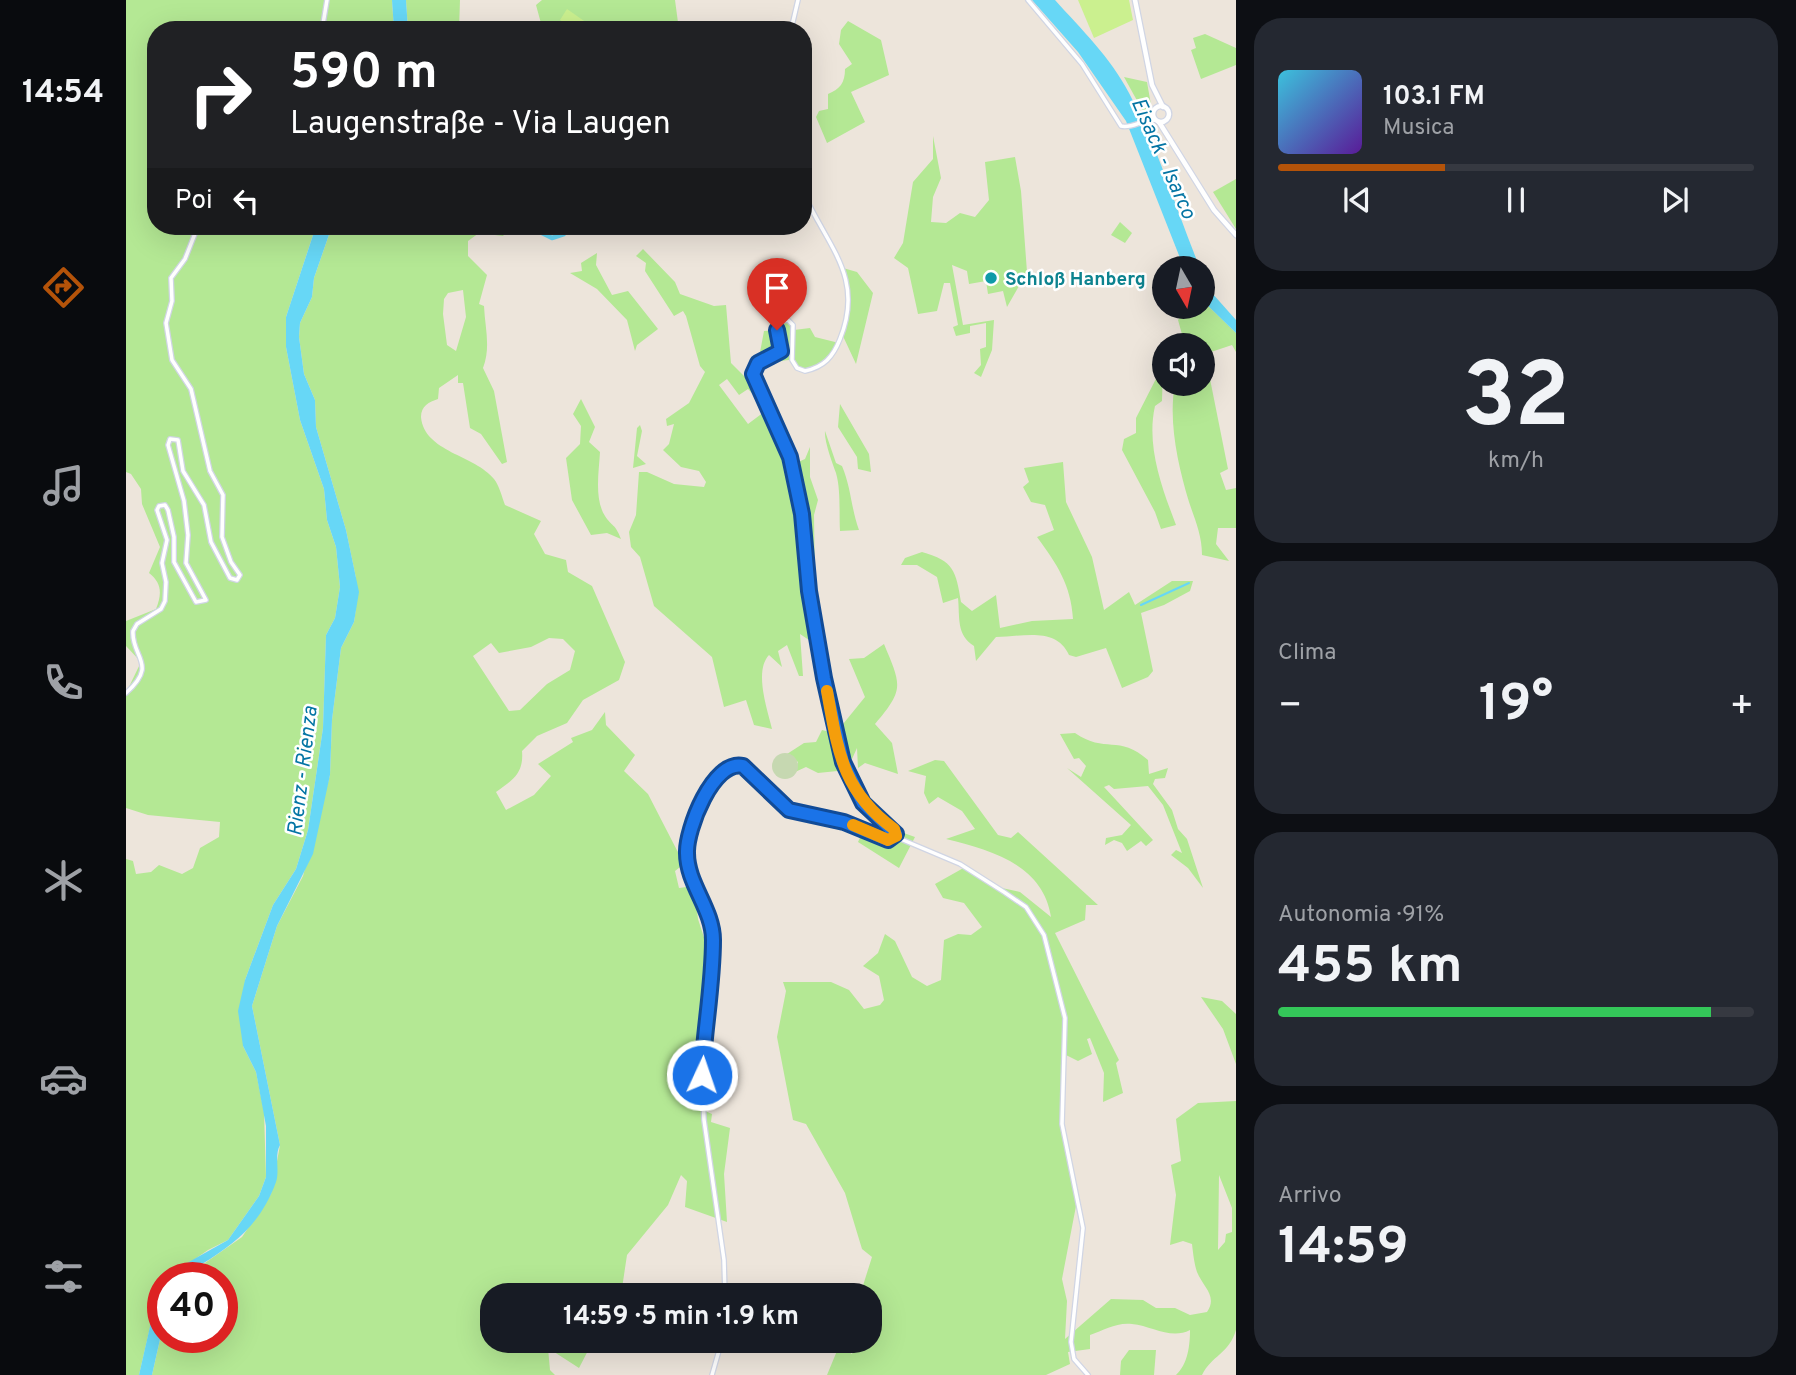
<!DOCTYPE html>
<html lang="it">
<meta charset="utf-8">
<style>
:root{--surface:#171b24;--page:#242831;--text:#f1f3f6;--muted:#9ea1a6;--line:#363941;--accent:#b45309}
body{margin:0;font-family:Overpass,sans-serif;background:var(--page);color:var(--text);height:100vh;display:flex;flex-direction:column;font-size:26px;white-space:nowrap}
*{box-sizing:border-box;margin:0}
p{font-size:23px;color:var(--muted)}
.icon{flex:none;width:38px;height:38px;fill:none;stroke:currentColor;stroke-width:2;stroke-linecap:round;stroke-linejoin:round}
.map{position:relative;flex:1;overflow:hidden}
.side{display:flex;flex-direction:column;gap:18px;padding:18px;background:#0d0f14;width:560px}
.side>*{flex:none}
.top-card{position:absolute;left:21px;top:21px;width:665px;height:214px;border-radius:28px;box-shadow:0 7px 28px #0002;background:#202124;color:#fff;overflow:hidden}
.needle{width:46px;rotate:171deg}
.tools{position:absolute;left:1026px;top:256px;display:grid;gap:14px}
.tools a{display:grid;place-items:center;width:63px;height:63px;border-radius:50%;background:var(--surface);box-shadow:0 7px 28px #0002;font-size:35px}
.speed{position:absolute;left:21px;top:1262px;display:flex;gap:14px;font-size:35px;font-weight:700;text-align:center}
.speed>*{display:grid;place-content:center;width:91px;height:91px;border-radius:50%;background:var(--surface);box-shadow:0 7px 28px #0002;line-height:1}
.speed .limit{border:10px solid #d22;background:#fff;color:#111}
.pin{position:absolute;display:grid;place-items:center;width:60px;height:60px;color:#fff;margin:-72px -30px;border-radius:50% 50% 50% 0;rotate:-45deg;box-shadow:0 0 7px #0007}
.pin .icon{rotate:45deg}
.me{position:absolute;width:77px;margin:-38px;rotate:3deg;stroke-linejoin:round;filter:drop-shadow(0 0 5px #0008)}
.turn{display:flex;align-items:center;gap:24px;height:147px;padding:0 28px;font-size:32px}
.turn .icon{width:91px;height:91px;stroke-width:2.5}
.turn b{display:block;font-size:49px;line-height:60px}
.then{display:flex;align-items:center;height:66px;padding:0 28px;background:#0003;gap:14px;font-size:26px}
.big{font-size:52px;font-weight:700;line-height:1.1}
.side .card{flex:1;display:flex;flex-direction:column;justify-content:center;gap:10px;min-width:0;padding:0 24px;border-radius:28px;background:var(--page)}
.side .dial{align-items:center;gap:0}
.dial b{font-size:91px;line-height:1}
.song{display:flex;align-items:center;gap:21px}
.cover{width:84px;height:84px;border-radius:10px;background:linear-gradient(135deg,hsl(190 70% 55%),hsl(270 70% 35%))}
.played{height:7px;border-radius:4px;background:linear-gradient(90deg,var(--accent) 35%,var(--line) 35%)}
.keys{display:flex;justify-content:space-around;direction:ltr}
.heat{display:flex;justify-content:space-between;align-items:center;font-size:38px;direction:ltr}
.charge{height:10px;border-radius:5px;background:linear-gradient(90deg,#34c759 91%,var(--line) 0)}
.trip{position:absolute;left:354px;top:1283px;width:402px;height:70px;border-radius:28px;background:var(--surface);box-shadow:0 7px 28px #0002;font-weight:700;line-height:70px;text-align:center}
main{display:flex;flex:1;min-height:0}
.tabs{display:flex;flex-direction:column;width:126px;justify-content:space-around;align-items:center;background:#090b0e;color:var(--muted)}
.tabs .icon{width:49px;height:49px}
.tabs .on{color:var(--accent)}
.tabs b{font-size:32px;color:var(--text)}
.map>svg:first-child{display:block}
</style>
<main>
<nav class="tabs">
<b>14:54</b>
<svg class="icon on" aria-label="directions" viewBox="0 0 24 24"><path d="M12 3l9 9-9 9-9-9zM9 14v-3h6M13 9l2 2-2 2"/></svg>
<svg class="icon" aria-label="music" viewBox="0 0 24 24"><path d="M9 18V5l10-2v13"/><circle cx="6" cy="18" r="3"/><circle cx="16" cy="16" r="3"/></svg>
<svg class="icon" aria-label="phone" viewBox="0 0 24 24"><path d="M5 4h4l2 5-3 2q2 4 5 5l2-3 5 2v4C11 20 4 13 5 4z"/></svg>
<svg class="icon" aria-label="climate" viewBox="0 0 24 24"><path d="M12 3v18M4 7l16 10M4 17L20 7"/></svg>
<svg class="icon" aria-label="car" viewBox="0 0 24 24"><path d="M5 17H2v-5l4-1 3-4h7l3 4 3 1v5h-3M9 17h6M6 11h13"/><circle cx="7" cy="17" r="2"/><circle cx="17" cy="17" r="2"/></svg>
<svg class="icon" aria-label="filters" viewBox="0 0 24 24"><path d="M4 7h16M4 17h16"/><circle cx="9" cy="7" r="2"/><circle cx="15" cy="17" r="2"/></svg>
</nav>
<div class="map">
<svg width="1110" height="1375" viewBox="0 0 1110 1375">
<rect width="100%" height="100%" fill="#ede5db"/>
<g fill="#b4e894" fill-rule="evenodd">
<path d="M0,0H266L268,30H30V226H190L160,317V347L174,420L198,489L201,520L210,547L214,587L209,618L200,635L197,728L182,830L170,869L147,905L119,980L117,1046L130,1072L138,1112L140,1177L133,1196L102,1240L82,1250L43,1277L37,1278V1293L25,1323L13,1375H0V859L7,861L10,874L25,872L33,865L56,874L67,868L74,848L93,837L94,822L22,815L0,808V693L15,662L0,646V621L30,609C36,594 36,583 23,573L34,547L16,504L15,489L5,474L0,472Z"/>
<polygon points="280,0 334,0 333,30 282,30"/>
<polygon points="416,0 549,0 553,30 412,30 416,27 410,5"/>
<path d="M722,21L755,40L763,75L725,92L739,122L701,143L690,117L693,111L702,109V94C714,89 719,83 719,69L726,64L713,44L715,30Z"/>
<polygon points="1079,34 1110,48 1110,65 1075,79 1065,50 1070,48 1067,38"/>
<polygon points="998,77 1021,82 1025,105 1019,115"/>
<polygon points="807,136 815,178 807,197 805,222 820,223 834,213 849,217 863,200 859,162 889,157 895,191 901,272 881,307 877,291 862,294 860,281 843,284 841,271 826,265 837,325 868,320 866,350 855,377 848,373 855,365 854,349 860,347 860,323 844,326 844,333 830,336 827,327 832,325 824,283 818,283 811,311 792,314 782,268 768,258 777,243 787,182 807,159"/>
<polygon points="1110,179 1110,229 1087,192"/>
<polygon points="994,222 1006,233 999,243 985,235"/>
<path d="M206,226H386L377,236L353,233L342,241V256L361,275L353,304L358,306C359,328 365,347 357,368L368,391L381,462L376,464L355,434L344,428L337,383H332V375L313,388L312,399C303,402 295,406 295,417C298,452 349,455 368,479C373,485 376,497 379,505L415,521L408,534L419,554L440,560L442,572L466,586L499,662L493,680L457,700L441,723L411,736L396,751C398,773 387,780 370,792L380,810L408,795L425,776L412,764L447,742L445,738L466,730L479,712L480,725L509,755L498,771L522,794L558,864L549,871L553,888L568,886L572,919L583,953L579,1111L586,1114L585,1122L604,1128L598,1174L601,1222L559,1207L561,1181L555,1175L542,1205L501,1255L495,1295H366V1340L467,1341L453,1368L422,1348L424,1370L429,1375H26L37,1326V1337H96V1278L59,1277L116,1237L145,1194L154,1145L126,1006L151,926L177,876L204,775L206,720L215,648L228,622L230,608V578L220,530L190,427L189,400L178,374L173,337L174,323L186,297L188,278ZM337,290L340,317L330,351L321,345L317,314L318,299L322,293ZM423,638L437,639L449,651L444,670L421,684L394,710L383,711L347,656L365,643L373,653L405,647Z"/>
<path d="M517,249L549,282L554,294L588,306L600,305L605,363L622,380L637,405L622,389L613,395L601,379L593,385L622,424L638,412L647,399L670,463L679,459L684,447V477L692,500L688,515L689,590C696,605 698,629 689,644L674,634L677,676H673L661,645L652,651L656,667L643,655C628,671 641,708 646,729L628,725L620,700L598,707L586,657L528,606L514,557L505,547L503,532L510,515L513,472H521L548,484L578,487L580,482L573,471L555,467L537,450L543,444L548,424L541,426L540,419L563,403L579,372L574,366L560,316L557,311L548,316L519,271L520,263L510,256Z"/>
<polygon points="471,253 470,265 486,295 502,291 532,329 511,345 509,351 501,320 471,289 444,273 456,271 455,263"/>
<polygon points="717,268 731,272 747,293 730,364 716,334 724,299"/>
<path d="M1076,300L1110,333V352L1106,345L1079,354L1102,469L1094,473L1100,490L1110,488V528H1092L1090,544L1103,561L1076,555C1076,535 1069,520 1063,502C1052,465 1042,422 1049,383H1076V345H1059L1052,320L1061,309L1060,306H1076Z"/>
<path d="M662,320L668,330L684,328L689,337L713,343C704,359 694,369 674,370L666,360C651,359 650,367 632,363L638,331L651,330L653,323Z"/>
<path d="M1037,365L1036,401L1029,406C1020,446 1036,488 1050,525L1035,529L1029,512L996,450L998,439L1010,433V418Z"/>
<path d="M455,399L469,427L463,442L474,452C473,471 468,499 479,516C486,527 489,523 495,539L481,533L465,535L446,500L440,458L454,444L455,426L447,414Z"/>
<polygon points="714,404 743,454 745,472 732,469 731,457 712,427"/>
<polygon points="514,425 516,431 511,456 520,464 507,468 511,428"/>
<path d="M699,431L710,463L716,466C725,487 725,508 733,530L714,531C713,514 715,490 710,473C706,462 698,441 699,431Z"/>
<path d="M937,462L940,502L966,557L978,610L1003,592L1009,605L1046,581H1067L1064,591L1038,605L1015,613L1027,671L1022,677L996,688L980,648L950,657L943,655C930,626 896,637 870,637L850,661L848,646C830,635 834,617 832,598L817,603L811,577L791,565H775L779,558L796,552C828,561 830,571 835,602L846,611L870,595L874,628L906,621L947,619C945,585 931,564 911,537L928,530L919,505L905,502L897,487L903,482L898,468Z"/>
<path d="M758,644C775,685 779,689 749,724L766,743L772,774L739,763L732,768L731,748L721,770L692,773L680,767L669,772L672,762L661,754L678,743L690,742L696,730L708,733L713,729L739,697L723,659L738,658Z"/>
<path d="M949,733C979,754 993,734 1022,760L1023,774L1042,768L1039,778L1029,779L1027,784L1046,810L1052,829L1061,839L1077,888L1062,868L1045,855L1050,850L1056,853L1037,805L1022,786L988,789L983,785L978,787L1027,840L1020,846L1015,841L1001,851L996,843L988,840L979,845L980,838L996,835L1005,825L941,768L955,777L960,766L953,758L948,759L934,734Z"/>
<path d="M809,760L818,761L872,835L885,838L892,832L972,905H960L959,920L929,933L993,1060L990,1063L997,1093L977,1102L978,1073L964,1038L961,1039L966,1054L952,1061L940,1055L936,1124L950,1206L936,1279L941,1301L939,1339L985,1299L1017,1300L1030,1308H1049L1064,1315L1081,1312C1092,1296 1077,1287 1071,1272C1068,1263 1067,1252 1066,1244L1057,1241L1044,1245L1050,1195L1045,1165L1055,1161L1050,1119L1072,1103L1110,1101V1330C1103,1354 1086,1355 1076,1375H1050C1062,1364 1064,1345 1064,1330C1045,1340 1026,1326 1006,1324C991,1322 978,1330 964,1335V1349L942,1352L944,1364L920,1375H701L713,1346L726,1354L729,1341L744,1340V1295H734L746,1257L736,1249L719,1193L680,1124L667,1120L651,1037L660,991L657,982H705L723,990L738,1009L754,1005L758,1000L753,976L737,966L752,953L759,934L769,941L786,977L801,986L815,980L818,940L832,934L845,935L856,927L838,903L817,898L809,884L841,866L876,888L894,892L925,917C917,864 864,850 820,839L849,829L836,811L812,797L803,804L798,793L800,776L782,771ZM1093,1175L1106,1208V1232L1100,1234L1099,1242L1092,1250Z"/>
<polygon points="738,829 763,839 772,831 789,837 773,868 732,842"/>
<polygon points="1075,997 1096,1001 1110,1014 1110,1064 1097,1029"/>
<polygon points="1003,1350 1030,1350 1028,1375 994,1375 995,1361"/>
</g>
<circle fill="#c6d8b1" cx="659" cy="766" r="13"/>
<g fill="#cbf08f">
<polygon points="952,0 1003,0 1007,20 968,38"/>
<polygon points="441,9 461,23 456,30 449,30 434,20"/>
</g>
<g fill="#67d7f6">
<polygon points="266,0 280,0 282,30 268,30"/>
<path d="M906,0H929C955,29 985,58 1003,93C1033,149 1050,210 1074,268H1058L1000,121L952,52Z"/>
<path d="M190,226H206L188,278L186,297L174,323L173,337L178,374L189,400L190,427L220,530L233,592L228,622L215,648L206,720L204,775L187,854L151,926L126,1006L154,1145C148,1156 154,1170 150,1182C135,1223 111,1242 76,1264C60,1273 63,1278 43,1277L61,1263L102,1240L133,1196L140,1177V1126L130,1072L117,1046L112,1011L119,980L147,905L170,869L182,830L197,728L200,635L209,618L214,587L210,547L201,520L198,489L174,420L160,347V317Z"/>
<polygon points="1076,272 1086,293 1110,320 1110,333 1076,300"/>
<polygon points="37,1293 37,1326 26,1375 13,1375 25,1322"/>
</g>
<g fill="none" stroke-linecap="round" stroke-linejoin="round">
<polyline stroke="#67d7f6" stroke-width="2" points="1015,605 1063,583"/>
<polyline stroke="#67d7f6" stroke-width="4.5" points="402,226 426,238 438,234 441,226"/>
<defs>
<g id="tertiary">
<path d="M902,0L956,64L995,126C1006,129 1017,119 1029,120"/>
<polyline points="196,30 201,0"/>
<polyline points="665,30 672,0"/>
<polyline points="1021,119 1027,112"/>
<path d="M677,192C701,246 739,277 714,339C707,357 698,367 679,371L671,368L666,360L667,325L662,320L655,321L651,330L655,351L652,356L632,363L627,374L665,464L675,514L683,591L717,763L737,803L768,829L770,837L834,864L878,892L900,907L918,935L939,1018L936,1124L957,1228L945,1342L948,1359L962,1375"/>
<path d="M0,693C33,664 5,657 7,631L11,624L35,609L39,601L40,582L36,563L41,540L31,510L33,506L39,505L42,510L48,537V562L70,602L80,600L60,563L62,535L58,501L42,445L44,439L52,440L57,471L78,505L85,542L104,578L111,580L114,575L105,562L96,537L97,495L84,471L65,389L46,360L40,323L46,301L45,278L59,259L72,226"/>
<polyline points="599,1295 598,1260 578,1120 576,1075 587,932 561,853 562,838 584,782 610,765 622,769 654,804 669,813 718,823 762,840 770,837"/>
<polyline points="586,1375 596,1340"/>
</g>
<g id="secondary">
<polyline points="1009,0 1026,85 1037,107"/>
<circle cx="1035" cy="114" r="8"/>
<polyline points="1033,122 1088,210 1110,235"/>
</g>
</defs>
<use href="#tertiary" stroke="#d0d5e4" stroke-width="6"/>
<use href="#secondary" stroke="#d0d5e4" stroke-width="7"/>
<use href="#tertiary" stroke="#fff" stroke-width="3.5"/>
<use href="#secondary" stroke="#fff" stroke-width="4.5"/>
</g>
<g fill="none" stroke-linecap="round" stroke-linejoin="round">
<defs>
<path id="route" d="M576,1075C578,1031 587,985 587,940C587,909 561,884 561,853C560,830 587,759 617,766L663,810L718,822L762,840L770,834L737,803L717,762L698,678L683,591L676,514L664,457L627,374L632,363L655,351L651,330"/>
</defs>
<use href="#route" stroke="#114b97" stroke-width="18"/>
<use href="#route" stroke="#1a73e8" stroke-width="12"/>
<path stroke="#f59e0b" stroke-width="12" d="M701,691C712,751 716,791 768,829L770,836L762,840L727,825"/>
</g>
<circle fill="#0f9aa8" stroke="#fff" stroke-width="2.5" cx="865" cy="278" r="7"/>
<g text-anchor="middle" stroke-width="5" stroke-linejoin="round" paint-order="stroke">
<g font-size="19" font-weight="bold" fill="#0d838f" stroke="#fff" text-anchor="start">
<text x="879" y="285">Schloß Hanberg</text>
</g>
<g font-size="21" font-style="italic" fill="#0475a4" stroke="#fff">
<text transform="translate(1038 158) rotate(66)" y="7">Eisack - Isarco</text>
<text transform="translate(176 771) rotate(-83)" y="7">Rienz - Rienza</text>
</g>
</g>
</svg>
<div class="tools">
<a><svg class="needle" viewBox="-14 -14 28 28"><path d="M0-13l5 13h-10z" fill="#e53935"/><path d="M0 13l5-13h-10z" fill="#9ea1a6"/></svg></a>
<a><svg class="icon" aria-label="sound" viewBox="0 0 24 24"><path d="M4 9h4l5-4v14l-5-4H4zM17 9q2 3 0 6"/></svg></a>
</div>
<div class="speed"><div class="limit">40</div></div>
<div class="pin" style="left:651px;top:330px;background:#d93025"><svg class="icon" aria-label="arrive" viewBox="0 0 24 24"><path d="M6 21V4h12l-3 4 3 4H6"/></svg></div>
<svg class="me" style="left:576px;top:1075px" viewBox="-20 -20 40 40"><circle r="17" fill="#1a73e8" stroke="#fff" stroke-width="3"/><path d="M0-11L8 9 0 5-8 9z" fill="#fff"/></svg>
<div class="trip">14:59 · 5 min · 1.9 km</div>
<div class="top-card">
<div class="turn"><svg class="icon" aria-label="right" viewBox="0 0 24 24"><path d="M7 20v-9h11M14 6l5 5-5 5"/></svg><div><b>590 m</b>Laugenstraße - Via Laugen</div></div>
<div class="then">Poi<svg class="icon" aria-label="left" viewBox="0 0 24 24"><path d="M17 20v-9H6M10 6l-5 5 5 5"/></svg></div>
</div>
</div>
<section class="side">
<div class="card">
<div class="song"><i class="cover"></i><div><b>103.1 FM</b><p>Musica</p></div></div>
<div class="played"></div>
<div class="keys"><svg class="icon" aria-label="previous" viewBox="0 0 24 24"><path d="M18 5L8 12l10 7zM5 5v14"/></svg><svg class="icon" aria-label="pause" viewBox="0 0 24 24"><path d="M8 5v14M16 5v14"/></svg><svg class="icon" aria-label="next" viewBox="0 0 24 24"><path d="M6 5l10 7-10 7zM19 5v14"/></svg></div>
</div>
<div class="card dial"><b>32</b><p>km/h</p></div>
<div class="card"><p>Clima</p>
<div class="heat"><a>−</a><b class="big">19°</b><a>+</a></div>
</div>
<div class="card"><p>Autonomia · 91%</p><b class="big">455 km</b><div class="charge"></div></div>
<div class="card"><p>Arrivo</p><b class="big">14:59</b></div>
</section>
</main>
